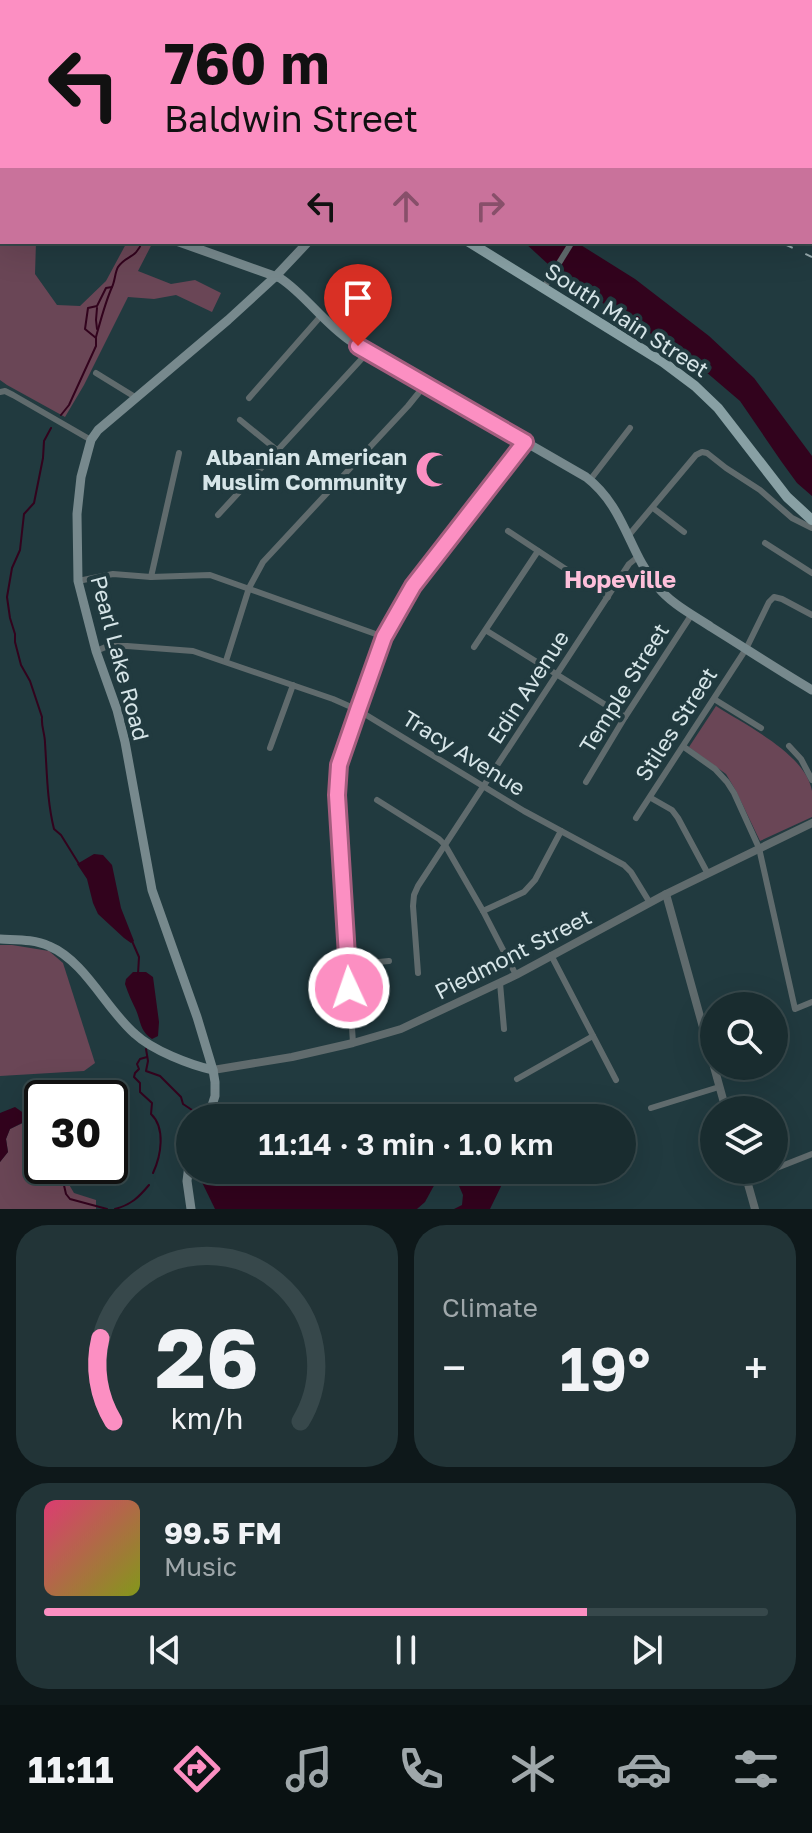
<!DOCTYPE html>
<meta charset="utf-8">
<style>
:root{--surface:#192c2f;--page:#223437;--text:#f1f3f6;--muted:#9fa7aa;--line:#37484b;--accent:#fc8fc2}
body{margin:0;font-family:"Golos Text",sans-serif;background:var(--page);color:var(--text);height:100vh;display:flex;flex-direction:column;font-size:30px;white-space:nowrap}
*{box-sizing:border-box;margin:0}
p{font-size:26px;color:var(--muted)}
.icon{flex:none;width:44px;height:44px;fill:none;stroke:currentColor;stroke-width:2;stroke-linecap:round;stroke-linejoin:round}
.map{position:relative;height:1209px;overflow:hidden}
.details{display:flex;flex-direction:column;gap:16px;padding:16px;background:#0e181a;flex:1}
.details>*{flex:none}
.banner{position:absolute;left:0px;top:0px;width:812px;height:244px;box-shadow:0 8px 32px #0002,0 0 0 2px var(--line);background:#fc8fc2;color:#111;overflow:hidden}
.controls{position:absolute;left:700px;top:992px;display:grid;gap:16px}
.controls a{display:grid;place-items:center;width:88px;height:88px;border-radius:50%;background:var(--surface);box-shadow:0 8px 32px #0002,0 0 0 2px var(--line);font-size:40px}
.speed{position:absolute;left:24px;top:1080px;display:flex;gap:16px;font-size:40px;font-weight:700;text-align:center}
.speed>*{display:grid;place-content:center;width:104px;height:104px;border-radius:50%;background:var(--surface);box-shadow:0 8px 32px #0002,0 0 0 2px var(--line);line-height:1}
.speed .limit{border:4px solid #111;border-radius:12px;background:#fff;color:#111}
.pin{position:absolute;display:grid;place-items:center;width:68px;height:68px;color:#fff;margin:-82px -34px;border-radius:50% 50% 50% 0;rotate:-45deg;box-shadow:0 0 8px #0007}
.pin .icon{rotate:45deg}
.me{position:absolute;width:88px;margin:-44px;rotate:357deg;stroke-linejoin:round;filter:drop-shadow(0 0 6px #0008)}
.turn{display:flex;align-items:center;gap:28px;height:168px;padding:0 32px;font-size:36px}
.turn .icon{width:104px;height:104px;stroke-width:2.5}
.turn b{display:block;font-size:56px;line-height:68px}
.lanes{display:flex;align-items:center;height:76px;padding:0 32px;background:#0003;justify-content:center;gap:40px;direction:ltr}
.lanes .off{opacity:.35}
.big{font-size:60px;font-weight:600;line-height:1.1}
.details .tile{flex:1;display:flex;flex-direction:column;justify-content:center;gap:12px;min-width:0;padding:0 28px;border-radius:32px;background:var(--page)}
.details .dial{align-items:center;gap:0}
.dial svg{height:208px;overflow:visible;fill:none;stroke:var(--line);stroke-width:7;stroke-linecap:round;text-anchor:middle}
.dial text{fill:var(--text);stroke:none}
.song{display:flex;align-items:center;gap:24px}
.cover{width:96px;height:96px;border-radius:12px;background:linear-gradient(135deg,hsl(340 70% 55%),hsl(70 70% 35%))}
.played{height:8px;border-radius:4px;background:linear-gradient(90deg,var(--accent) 75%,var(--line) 75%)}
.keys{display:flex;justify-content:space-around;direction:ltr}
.heat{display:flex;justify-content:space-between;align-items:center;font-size:44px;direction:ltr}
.details .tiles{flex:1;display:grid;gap:16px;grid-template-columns:1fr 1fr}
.tile:last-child{grid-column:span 2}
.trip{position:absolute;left:176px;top:1104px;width:460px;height:80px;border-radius:40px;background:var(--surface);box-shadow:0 8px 32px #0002,0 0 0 2px var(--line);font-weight:600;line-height:80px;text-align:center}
.tab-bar{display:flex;height:128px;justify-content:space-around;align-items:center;background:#0a1213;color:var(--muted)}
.tab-bar .icon{width:56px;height:56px}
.tab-bar .current{color:var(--accent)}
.tab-bar b{font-size:36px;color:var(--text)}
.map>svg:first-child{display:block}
</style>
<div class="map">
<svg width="812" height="1209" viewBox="0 0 812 1209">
<rect width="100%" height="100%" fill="#213a3f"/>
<g fill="#6a4656">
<polygon points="0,188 2,191 2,242 36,242 35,274 57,305 80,306 106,281 127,242 153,242 138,271 171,284 195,280 221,293 212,312 176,295 154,299 128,297 84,385 65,417 7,385 0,380"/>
<path d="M716,706C745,725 806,754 812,791C812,799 812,809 812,817L760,841L736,791L726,774L689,747Z"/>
<polygon points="0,945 12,945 49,951 63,963 95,1063 84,1071 0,1076"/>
<path d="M23,1123C41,1137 42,1144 42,1166H58L74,1193L96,1200V1209H0V1162L8,1152L6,1139L10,1129Z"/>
</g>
<g fill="#32031d">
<polygon points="524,242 576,242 635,279 709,336 754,378 812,456 812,496 797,483 781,461 740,401 692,360 562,277"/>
<polygon points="94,854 103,855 112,865 121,908 134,941 131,943 124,938 98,914 93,903 87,879 77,864"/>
<path d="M133,972H146L153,977L159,1022L158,1036L152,1039C140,1031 141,1022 136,1010C132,1002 128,993 125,984L126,979Z"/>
<polygon points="15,1107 42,1126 42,1146 35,1132 22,1123 10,1129 6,1139 8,1152 0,1162 0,1113"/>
<polygon points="196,1170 432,1170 437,1180 425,1202 417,1209 215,1209"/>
<polygon points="452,1170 509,1170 490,1209 454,1209 462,1205 463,1195"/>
</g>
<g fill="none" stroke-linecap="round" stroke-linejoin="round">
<g stroke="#32031d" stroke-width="2">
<polyline points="97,308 96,320 97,329"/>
<path d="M96,337C101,319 105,303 112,287"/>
<path d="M61,415L69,405L96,346V338L85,329L88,308L97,306L106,288L112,287C115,281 115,272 118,267C126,255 136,259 142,242"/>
<path d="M51,428L44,441L43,458L34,503L24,514L20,550L12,568L7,597L10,618L15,634V642L21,665L30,681L42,717C41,726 45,734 45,743C47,772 47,801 54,829L61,835L79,864"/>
<polyline points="132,941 139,957 138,974"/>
<polyline points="146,1049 148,1061 146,1071 160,1076 181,1097 183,1104 195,1112 198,1117"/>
<path d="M147,1057L140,1059L137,1064L139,1069L135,1073L134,1077L140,1083V1092L152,1103L151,1114C166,1128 161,1156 153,1173"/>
<polyline points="60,1168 66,1194 70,1199 107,1209"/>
<path d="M115,1209C131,1205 139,1197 149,1185"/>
</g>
<g stroke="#606b6d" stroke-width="6">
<polyline points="269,0 273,2"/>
<polyline points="699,0 699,2"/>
<polyline points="810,76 812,77"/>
<polyline points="543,289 572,242"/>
<polyline points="96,373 135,397"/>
<polyline points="0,392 5,391 13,395 91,440"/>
<polyline points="249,398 320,317"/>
<polyline points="240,420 278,451"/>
<polyline points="590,480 630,428"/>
<polyline points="653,508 684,532"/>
<polyline points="218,515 368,352"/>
<polyline points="508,531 608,597"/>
<polyline points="629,535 696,455 702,452 707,453 726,468 760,490 792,518 812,528"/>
<polyline points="765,543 812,573"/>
<polyline points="151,577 179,453"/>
<polyline points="78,581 113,574 151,577 210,575 384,637"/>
<polyline points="487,631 625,717"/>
<polyline points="474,647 538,551"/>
<polyline points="96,651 108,646 127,646 193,651 333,699 358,710 524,811 624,865 631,872 650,903"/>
<polyline points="226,661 249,588 263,562 408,406 425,385"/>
<polyline points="714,699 761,728"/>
<polyline points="789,746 801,759 812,780"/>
<polyline points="684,747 715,769 727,782 734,793 759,848 795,1009 812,1002"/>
<polyline points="270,748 293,685"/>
<polyline points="586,782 625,717 692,614"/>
<polyline points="651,798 672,810 678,818 708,874"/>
<polyline points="377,800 439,839 445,845 483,911 516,975"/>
<polyline points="636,818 746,649 769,602 774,597 782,599 812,615"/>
<polyline points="483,911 524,892 535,880 561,831"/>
<polyline points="551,955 616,1080"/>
<polyline points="347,965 389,961"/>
<polyline points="418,973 413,906 414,895 418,886 629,564 639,556"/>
<polyline points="500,983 504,1029"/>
<polyline points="353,1043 337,795 339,765 358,710 384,637 413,586 525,442"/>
<polyline points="517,1079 593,1036"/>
<polyline points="651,1108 719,1087"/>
<polyline points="774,1169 812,1154"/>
<polyline points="747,1178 771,1170"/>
</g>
<g stroke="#606b6d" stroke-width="8">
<polyline points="666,894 726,1110"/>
<polyline points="213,1070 292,1057 353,1043 401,1029 516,975 666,894 812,823"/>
<polyline points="744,1170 755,1209"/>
</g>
<g stroke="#77898d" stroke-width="9">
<polyline points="0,96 2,98"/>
<path d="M179,242L280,278C306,295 324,324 352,342L586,477C625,507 628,551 657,586C671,604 693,615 711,627C745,648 778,670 812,690"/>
<path d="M0,939C16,940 34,939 49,946C85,961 106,1009 135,1034C152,1050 190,1065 213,1070"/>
<polyline points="208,1118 215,1096 215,1082 213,1070 197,1017 152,890 125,742 117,710 96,651 78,581 77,514 81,477 91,440 98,430 228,320 276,276 308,242"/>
<polyline points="190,1157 187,1181 191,1209"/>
</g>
<g stroke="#88a0a4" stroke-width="10">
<polyline points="0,49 2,50"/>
<polyline points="469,242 663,362 695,386 718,408 787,497 812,520"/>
</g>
<g stroke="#98b4ba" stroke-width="11">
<polyline points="722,0 726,2"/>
<polyline points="768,0 773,2"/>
<polyline points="810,18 812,19"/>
<polyline points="810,39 812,40"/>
</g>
<g stroke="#94a7ab" stroke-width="2" stroke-dasharray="14 14" stroke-linecap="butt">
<polyline points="295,0 298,2"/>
<polyline points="780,242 812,257"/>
</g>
</g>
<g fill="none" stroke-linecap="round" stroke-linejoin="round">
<defs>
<polyline id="route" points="349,988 337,795 339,765 358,710 384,637 413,586 525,442 358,346"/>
</defs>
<use href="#route" stroke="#a45d7e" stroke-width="20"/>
<use href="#route" stroke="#fc8fc2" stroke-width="14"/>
</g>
<defs>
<symbol id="mosque-bare" viewBox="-9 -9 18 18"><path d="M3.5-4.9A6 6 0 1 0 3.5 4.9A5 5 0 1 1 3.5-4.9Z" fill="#fc8fc2" stroke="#213a3f" stroke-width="2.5" paint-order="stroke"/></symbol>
</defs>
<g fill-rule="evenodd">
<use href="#mosque-bare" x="408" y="444" width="51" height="51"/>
</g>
<g text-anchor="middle" stroke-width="8" stroke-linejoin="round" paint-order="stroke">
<g font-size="22" fill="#d6e5e8" stroke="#213a3f">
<text transform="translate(627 320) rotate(33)" y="8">South Main Street</text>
<text transform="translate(120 658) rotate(75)" y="8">Pearl Lake Road</text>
<text transform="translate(528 687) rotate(-57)" y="8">Edin Avenue</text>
<text transform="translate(624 688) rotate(-58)" y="8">Temple Street</text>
<text transform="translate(676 724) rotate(-57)" y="8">Stiles Street</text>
<text transform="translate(464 753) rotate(32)" y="8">Tracy Avenue</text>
<text transform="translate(513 954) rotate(-27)" y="8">Piedmont Street</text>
</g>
<g font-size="22" font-weight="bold" fill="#d6e5e8" stroke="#213a3f" text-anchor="end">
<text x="407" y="465">Albanian American<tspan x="407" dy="25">Muslim Community</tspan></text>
</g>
<g font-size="24" font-weight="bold" fill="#febfda" stroke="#213a3f">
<text x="620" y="588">Hopeville</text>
</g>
</g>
</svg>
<div class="controls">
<a><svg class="icon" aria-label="search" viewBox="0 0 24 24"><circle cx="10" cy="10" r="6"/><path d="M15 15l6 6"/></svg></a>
<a><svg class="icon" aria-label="layers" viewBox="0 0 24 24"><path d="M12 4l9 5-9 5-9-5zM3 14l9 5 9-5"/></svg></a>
</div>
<div class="speed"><div class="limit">30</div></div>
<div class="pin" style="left:358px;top:346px;background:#d93025"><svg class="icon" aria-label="arrive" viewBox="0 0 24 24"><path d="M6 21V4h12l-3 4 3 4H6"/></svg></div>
<svg class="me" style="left:349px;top:988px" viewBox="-20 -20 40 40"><circle r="17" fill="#fc8fc2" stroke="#fff" stroke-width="3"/><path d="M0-11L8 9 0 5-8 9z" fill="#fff"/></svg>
<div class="trip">11:14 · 3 min · 1.0 km</div>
<div class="banner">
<div class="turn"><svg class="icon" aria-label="left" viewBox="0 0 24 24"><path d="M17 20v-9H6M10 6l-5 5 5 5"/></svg><div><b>760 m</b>Baldwin Street</div></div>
<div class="lanes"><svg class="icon" aria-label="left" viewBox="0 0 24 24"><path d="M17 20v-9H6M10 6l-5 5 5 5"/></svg><svg class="icon off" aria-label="ahead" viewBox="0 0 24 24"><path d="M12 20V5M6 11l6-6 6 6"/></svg><svg class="icon off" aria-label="right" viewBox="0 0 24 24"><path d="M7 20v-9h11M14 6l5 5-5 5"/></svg></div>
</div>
</div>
<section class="details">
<div class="tiles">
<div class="tile dial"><svg viewBox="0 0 100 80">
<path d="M14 69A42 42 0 1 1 86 69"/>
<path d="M14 69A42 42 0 0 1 9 37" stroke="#fc8fc2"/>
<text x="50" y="56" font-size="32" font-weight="700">26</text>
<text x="50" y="72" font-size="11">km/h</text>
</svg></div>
<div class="tile"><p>Climate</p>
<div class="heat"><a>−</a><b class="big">19°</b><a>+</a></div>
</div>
<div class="tile">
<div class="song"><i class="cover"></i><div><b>99.5 FM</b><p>Music</p></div></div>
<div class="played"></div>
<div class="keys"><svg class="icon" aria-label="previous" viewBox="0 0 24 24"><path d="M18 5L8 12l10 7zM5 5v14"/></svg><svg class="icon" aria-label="pause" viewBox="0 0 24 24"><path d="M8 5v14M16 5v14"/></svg><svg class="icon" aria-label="next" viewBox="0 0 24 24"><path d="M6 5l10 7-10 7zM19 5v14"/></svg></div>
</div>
</div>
</section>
<nav class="tab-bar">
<b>11:11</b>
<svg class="icon current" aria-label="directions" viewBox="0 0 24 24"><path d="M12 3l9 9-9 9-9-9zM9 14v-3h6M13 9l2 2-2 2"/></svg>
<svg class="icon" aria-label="music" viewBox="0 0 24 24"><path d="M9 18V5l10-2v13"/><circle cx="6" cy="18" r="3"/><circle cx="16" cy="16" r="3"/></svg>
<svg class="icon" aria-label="phone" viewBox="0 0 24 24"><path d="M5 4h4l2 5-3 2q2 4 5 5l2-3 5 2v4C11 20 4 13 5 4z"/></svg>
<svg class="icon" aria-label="climate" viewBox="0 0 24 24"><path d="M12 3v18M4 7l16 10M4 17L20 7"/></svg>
<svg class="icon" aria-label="car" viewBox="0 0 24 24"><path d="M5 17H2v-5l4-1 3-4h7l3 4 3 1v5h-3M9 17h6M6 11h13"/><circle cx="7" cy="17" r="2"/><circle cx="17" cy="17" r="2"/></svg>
<svg class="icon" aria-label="filters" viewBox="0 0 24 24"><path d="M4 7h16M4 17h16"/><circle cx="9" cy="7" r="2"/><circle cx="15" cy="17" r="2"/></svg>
</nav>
